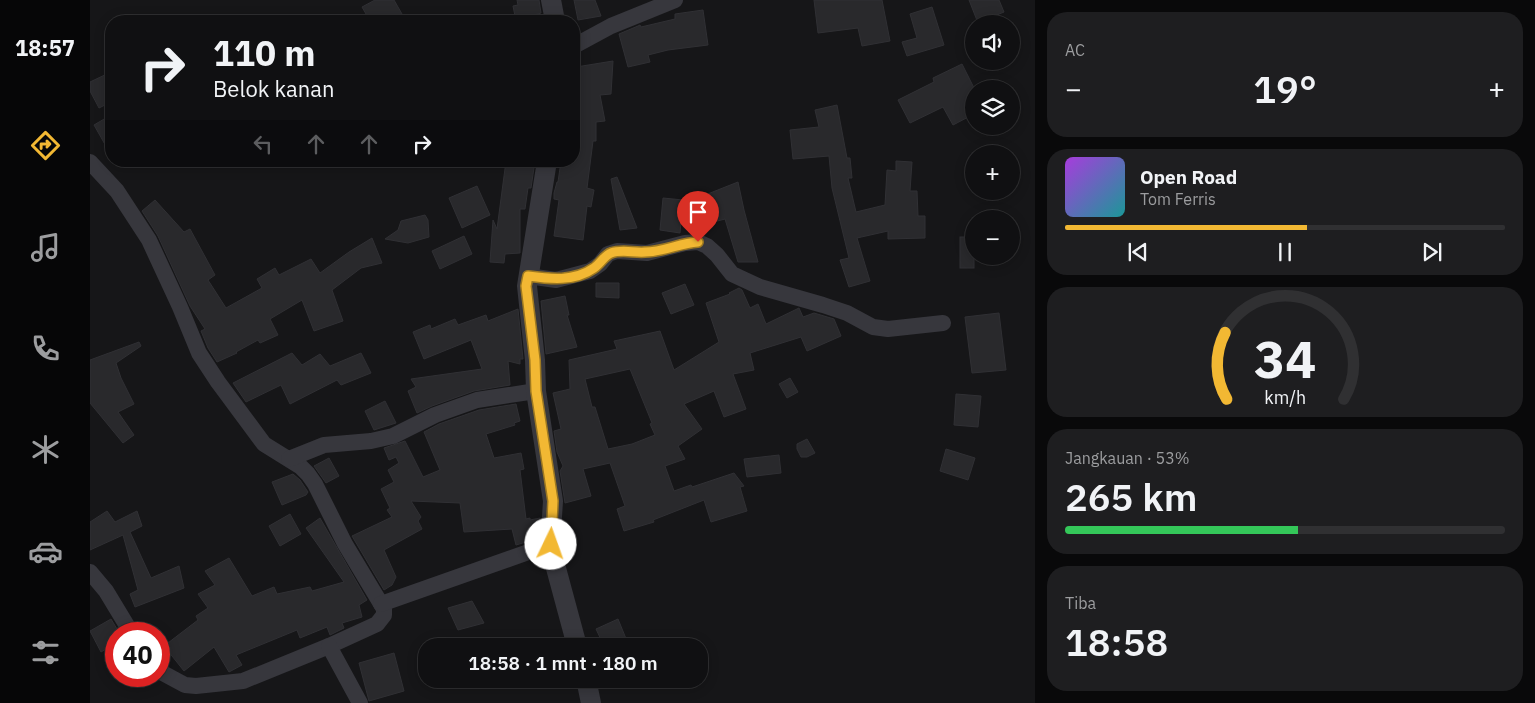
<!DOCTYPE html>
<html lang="id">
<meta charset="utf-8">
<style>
:root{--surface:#101012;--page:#1e1e20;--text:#f1f3f6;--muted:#9c9d9f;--line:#303032;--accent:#f2b833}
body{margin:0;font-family:"IBM Plex Sans",sans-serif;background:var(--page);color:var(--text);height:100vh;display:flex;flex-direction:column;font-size:19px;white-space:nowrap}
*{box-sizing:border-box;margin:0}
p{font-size:16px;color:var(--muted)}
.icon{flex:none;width:28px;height:28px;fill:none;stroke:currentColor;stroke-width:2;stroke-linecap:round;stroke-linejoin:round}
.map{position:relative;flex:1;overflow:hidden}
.drawer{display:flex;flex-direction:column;gap:12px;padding:12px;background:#09090a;width:500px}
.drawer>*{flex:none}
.guide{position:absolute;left:15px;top:15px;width:475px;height:152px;border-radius:20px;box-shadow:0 2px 12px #0003,0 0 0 1px var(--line);background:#101012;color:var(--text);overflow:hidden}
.controls{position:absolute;left:875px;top:15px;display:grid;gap:10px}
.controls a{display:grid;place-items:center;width:55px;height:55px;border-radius:50%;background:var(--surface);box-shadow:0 2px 12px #0003,0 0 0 1px var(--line);font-size:25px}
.speed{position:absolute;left:15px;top:622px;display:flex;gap:10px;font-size:25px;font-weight:700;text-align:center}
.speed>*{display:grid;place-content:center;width:65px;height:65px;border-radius:50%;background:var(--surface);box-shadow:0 2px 12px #0003,0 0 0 1px var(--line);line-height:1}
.speed .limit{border:8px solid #d22;background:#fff;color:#111}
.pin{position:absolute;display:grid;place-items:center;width:42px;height:42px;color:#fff;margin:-51px -21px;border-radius:50% 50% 50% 0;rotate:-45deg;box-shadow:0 0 5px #0007}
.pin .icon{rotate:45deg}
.me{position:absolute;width:55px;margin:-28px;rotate:3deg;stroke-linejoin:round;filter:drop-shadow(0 0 4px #0008)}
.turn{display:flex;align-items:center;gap:18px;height:105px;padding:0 25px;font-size:22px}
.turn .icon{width:65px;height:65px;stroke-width:2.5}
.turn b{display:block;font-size:35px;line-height:42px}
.lanes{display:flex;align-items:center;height:48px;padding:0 25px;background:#0003;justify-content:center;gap:25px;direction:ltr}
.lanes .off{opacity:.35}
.big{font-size:38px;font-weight:600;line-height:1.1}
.drawer .card{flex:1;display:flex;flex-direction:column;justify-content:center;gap:8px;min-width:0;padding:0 18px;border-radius:20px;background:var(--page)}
.drawer .dial{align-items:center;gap:0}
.dial svg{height:130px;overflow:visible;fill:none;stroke:var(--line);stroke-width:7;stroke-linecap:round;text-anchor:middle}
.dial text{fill:var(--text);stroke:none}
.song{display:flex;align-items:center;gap:15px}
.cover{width:60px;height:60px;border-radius:8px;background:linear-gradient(135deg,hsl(280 70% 55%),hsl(180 70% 35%))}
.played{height:5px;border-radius:2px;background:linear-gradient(90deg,var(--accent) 55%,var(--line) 55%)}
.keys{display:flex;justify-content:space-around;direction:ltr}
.heat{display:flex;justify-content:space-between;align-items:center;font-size:28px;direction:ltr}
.charge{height:8px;border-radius:4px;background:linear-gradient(90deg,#34c759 53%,var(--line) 0)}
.trip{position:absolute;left:328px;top:638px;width:290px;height:50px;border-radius:20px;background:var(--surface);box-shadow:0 2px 12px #0003,0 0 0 1px var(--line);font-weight:600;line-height:50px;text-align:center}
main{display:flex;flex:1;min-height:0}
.tabs{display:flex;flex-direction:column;width:90px;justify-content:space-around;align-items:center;background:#060607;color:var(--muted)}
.tabs .icon{width:35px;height:35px}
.tabs .active{color:var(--accent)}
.tabs b{font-size:22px;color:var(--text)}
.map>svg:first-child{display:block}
</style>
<main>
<nav class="tabs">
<b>18:57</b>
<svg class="icon active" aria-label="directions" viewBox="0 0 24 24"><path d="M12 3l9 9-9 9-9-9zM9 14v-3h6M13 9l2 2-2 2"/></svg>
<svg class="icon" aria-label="music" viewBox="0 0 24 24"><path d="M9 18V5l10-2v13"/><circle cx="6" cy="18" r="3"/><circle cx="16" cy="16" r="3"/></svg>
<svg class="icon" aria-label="phone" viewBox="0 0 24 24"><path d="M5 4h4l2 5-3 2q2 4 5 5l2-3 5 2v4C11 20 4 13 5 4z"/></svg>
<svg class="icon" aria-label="climate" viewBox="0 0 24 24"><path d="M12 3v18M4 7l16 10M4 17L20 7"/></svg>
<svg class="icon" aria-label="car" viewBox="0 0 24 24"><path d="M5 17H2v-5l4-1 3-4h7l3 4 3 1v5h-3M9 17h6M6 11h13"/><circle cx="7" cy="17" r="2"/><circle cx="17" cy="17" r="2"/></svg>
<svg class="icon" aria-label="filters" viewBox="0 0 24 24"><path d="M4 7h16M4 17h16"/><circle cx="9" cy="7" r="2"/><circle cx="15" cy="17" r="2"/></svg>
</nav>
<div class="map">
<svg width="945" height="703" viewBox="0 0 945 703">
<rect width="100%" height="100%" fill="#161618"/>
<g fill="#29292c" stroke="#303034" fill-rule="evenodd">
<polygon points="285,0 304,0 316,21 280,21 272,7"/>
<polygon points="427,0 449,0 451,13 441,16 442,21 426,21 423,6 428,5"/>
<polygon points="484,0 505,0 511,16 488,20"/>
<polygon points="724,0 792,0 800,41 772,46 768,28 728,33"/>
<polygon points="879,0 909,0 914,12 888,23"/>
<polygon points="842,7 854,45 817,56 812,42 827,38 820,14"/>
<polygon points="613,10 618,45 578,50 558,55 560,62 538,67 529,34 548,26 550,25 551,27 585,19 585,14"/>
<polygon points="523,61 521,94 510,95 515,121 506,122 506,141 503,141 497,188 504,190 501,207 497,206 493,240 464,236 469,200 464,199 464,193 467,182 468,182 471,161 484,161 484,78 486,67"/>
<polygon points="872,64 884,88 884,114 863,125 853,107 820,123 808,100 844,82 843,78"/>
<polygon points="21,72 21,102 9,108 0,91 0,82"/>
<polygon points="747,105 757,158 760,158 762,178 758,178 766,212 795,205 797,170 806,171 806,161 822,162 820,191 827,191 828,216 835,216 835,238 798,239 798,231 767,238 780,281 759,287 750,260 759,258 742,188 739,156 703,159 700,130 729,127 725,110"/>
<polygon points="21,115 21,155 4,125"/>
<polygon points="416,161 445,161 441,188 438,188 435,209 430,209 430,253 415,254 414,263 400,262 403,220 407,229"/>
<polygon points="527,177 547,228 530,230 521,179"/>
<polygon points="648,182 654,210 668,262 648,262 635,219 616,224 610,197"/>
<polygon points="387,186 400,215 372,228 359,198"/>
<polygon points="573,198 593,200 590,233 570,230"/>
<polygon points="65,200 94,232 100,229 125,275 118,280 136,308 172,288 167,279 185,268 189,275 221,259 230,273 259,252 282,238 292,263 271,268 242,290 253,321 224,331 212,300 180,319 188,335 170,343 168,340 146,352 147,353 127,362 118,348 111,331 115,329 100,306 68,236 52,211"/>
<polygon points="335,215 338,220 339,237 318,243 295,239 308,230 311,221"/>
<polygon points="374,236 382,254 350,269 342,251"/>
<rect x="870" y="237" width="14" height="31"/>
<polygon points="506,283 529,283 529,298 506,297"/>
<polygon points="595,284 604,305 581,314 572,293"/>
<path d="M649,288L652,290L660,308L668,304L676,324L709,308L713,317L724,313L744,319L751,336L717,351L711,337L660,353L664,370L643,374L656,409L634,417L624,391L594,404L612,429L588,446L595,459L575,466L584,491L601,485L602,487L644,473L654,486L650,487L657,511L621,522L614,500L563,520L564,522L534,531L527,509L535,506L520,463L493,469L501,496L475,503L470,471L473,466L467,452L464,431L471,429L463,393L480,389L479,360L527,349L524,341L570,331L584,370L629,342L616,303L640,294L639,293ZM540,369L562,423L560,424L565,435L542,444L518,449L505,407H502L495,379Z"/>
<polygon points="475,296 479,315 477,315 487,347 456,354 451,301"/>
<polygon points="428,309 433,359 430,359 430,364 418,361 420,385 384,391 342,406 327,413 318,391 326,387 321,379 392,369 381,340 334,359 323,332 340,325 341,329 365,319 368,325 396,315 398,321"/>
<polygon points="909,313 916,370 882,373 875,317"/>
<polygon points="49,342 51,346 26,363 31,378 44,404 28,412 44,435 33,443 0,403 0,360"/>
<polygon points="202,353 212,365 230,354 240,366 271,353 281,373 251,385 247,380 200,404 191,385 156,402 143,383"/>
<polygon points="700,378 708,392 697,398 689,384"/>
<polygon points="866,394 891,396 888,427 864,425"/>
<polygon points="295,401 306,423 284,430 275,411"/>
<polygon points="426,404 430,421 424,423 425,425 396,434 404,458 431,453 434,469 430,470 436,519 440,518 440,520 450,518 449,535 445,536 446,539 426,545 422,529 374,532 370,503 321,501 331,517 328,521 332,529 294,550 306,577 302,585 294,590 262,536 302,517 297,510 300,508 291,489 304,482 298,470 309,463 306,457 299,460 294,448 315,441 333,477 350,470 334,432 349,424 389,410"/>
<polygon points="717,439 725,453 717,457 711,457 707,449 707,444"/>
<polygon points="856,449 885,458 878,480 850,471"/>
<polygon points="689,455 691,473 657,477 654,459"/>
<polygon points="239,458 249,476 236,483 224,466"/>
<polygon points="203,474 210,480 218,492 216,495 192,505 182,482"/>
<polygon points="17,511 25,522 47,511 52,526 40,532 61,578 89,566 94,588 45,607 40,594 48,590 33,535 0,550 0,522"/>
<polygon points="200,514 211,534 190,546 179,526"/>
<polygon points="230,518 277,600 269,605 272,617 252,623 254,628 240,635 237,627 210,638 207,630 146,655 152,665 139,672 124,647 94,671 74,646 108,620 106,616 118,608 108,594 125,585 115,571 139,558 162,596 184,587 187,594 220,587 222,591 254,582 216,528"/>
<polygon points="382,601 394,623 368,630 358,608"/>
<polygon points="21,619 30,634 26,634 26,643 11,652 0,631"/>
<polygon points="528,619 539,646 514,646 506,629"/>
<polygon points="304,653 314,691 279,701 269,663"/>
</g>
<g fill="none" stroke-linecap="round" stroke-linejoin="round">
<g stroke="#37373d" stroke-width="16">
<polyline points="484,46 521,26 585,0"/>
<polyline points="0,162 27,191 59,240 90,307 109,353 128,382 174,444 211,467 218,474 225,484 255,544 294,609 294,615 287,624 239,646 153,681 106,686 95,685 69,671"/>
<polyline points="438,276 466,280 500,271 510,264 518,254 527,251 557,253 595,243 608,242 617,246 627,255 642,274 670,287 733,305 757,313 783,327 798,329 853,323"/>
<polyline points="199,459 234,445 281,441 303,436 345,415 387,400 446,391"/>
<polyline points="0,572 16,591 42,634"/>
<polyline points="291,604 461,544"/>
<polyline points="239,646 270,703"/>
</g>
<g stroke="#37373d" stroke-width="20">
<polyline points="461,0 465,21"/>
<polyline points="457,161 437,286 445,360 446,391 463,501 461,532 463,557 487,646"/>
<polyline points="496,679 501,703"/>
</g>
</g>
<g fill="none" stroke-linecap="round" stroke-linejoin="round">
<defs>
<path id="route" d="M461,544L463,501L446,391L445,360L436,286L438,276C460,279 484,282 504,268C510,264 515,255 521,253C532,249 544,253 555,252C573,252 590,243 608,242"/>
</defs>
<use href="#route" stroke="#9d7821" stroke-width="12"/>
<use href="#route" stroke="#f2b833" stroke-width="9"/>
</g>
</svg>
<div class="controls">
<a><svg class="icon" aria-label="sound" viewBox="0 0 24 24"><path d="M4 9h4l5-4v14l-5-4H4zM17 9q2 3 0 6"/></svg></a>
<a><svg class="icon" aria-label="layers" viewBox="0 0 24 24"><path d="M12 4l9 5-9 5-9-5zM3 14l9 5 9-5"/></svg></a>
<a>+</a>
<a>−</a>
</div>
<div class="speed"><div class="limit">40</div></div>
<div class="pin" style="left:608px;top:242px;background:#d93025"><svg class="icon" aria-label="arrive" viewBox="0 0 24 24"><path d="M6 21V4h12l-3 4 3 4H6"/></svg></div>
<svg class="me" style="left:461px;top:544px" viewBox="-20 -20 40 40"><circle r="19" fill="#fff"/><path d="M0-13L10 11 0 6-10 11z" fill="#f2b833"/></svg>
<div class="trip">18:58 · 1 mnt · 180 m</div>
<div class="guide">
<div class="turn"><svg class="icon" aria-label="right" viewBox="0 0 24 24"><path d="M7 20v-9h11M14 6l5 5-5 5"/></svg><div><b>110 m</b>Belok kanan</div></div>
<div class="lanes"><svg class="icon off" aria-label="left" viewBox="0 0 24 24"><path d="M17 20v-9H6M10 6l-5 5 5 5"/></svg><svg class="icon off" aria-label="ahead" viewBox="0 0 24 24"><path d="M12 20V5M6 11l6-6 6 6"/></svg><svg class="icon off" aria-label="ahead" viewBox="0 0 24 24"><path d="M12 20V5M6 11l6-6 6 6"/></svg><svg class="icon" aria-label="right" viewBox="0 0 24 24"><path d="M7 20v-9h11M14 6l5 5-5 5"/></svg></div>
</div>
</div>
<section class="drawer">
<div class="card"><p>AC</p>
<div class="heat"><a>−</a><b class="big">19°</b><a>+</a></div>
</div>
<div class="card">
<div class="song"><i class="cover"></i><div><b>Open Road</b><p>Tom Ferris</p></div></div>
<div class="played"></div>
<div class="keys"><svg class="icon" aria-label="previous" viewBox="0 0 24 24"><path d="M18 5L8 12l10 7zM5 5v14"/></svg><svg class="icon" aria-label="pause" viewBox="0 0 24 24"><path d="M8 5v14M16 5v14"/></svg><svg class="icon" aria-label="next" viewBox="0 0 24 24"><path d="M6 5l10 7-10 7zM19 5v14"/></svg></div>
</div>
<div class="card dial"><svg viewBox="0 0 100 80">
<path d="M14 69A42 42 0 1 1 86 69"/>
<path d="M14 69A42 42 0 0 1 13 28" stroke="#f2b833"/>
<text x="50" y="56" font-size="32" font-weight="700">34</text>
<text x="50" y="72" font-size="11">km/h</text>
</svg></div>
<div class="card"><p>Jangkauan · 53%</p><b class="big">265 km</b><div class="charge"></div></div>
<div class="card"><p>Tiba</p><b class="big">18:58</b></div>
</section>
</main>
